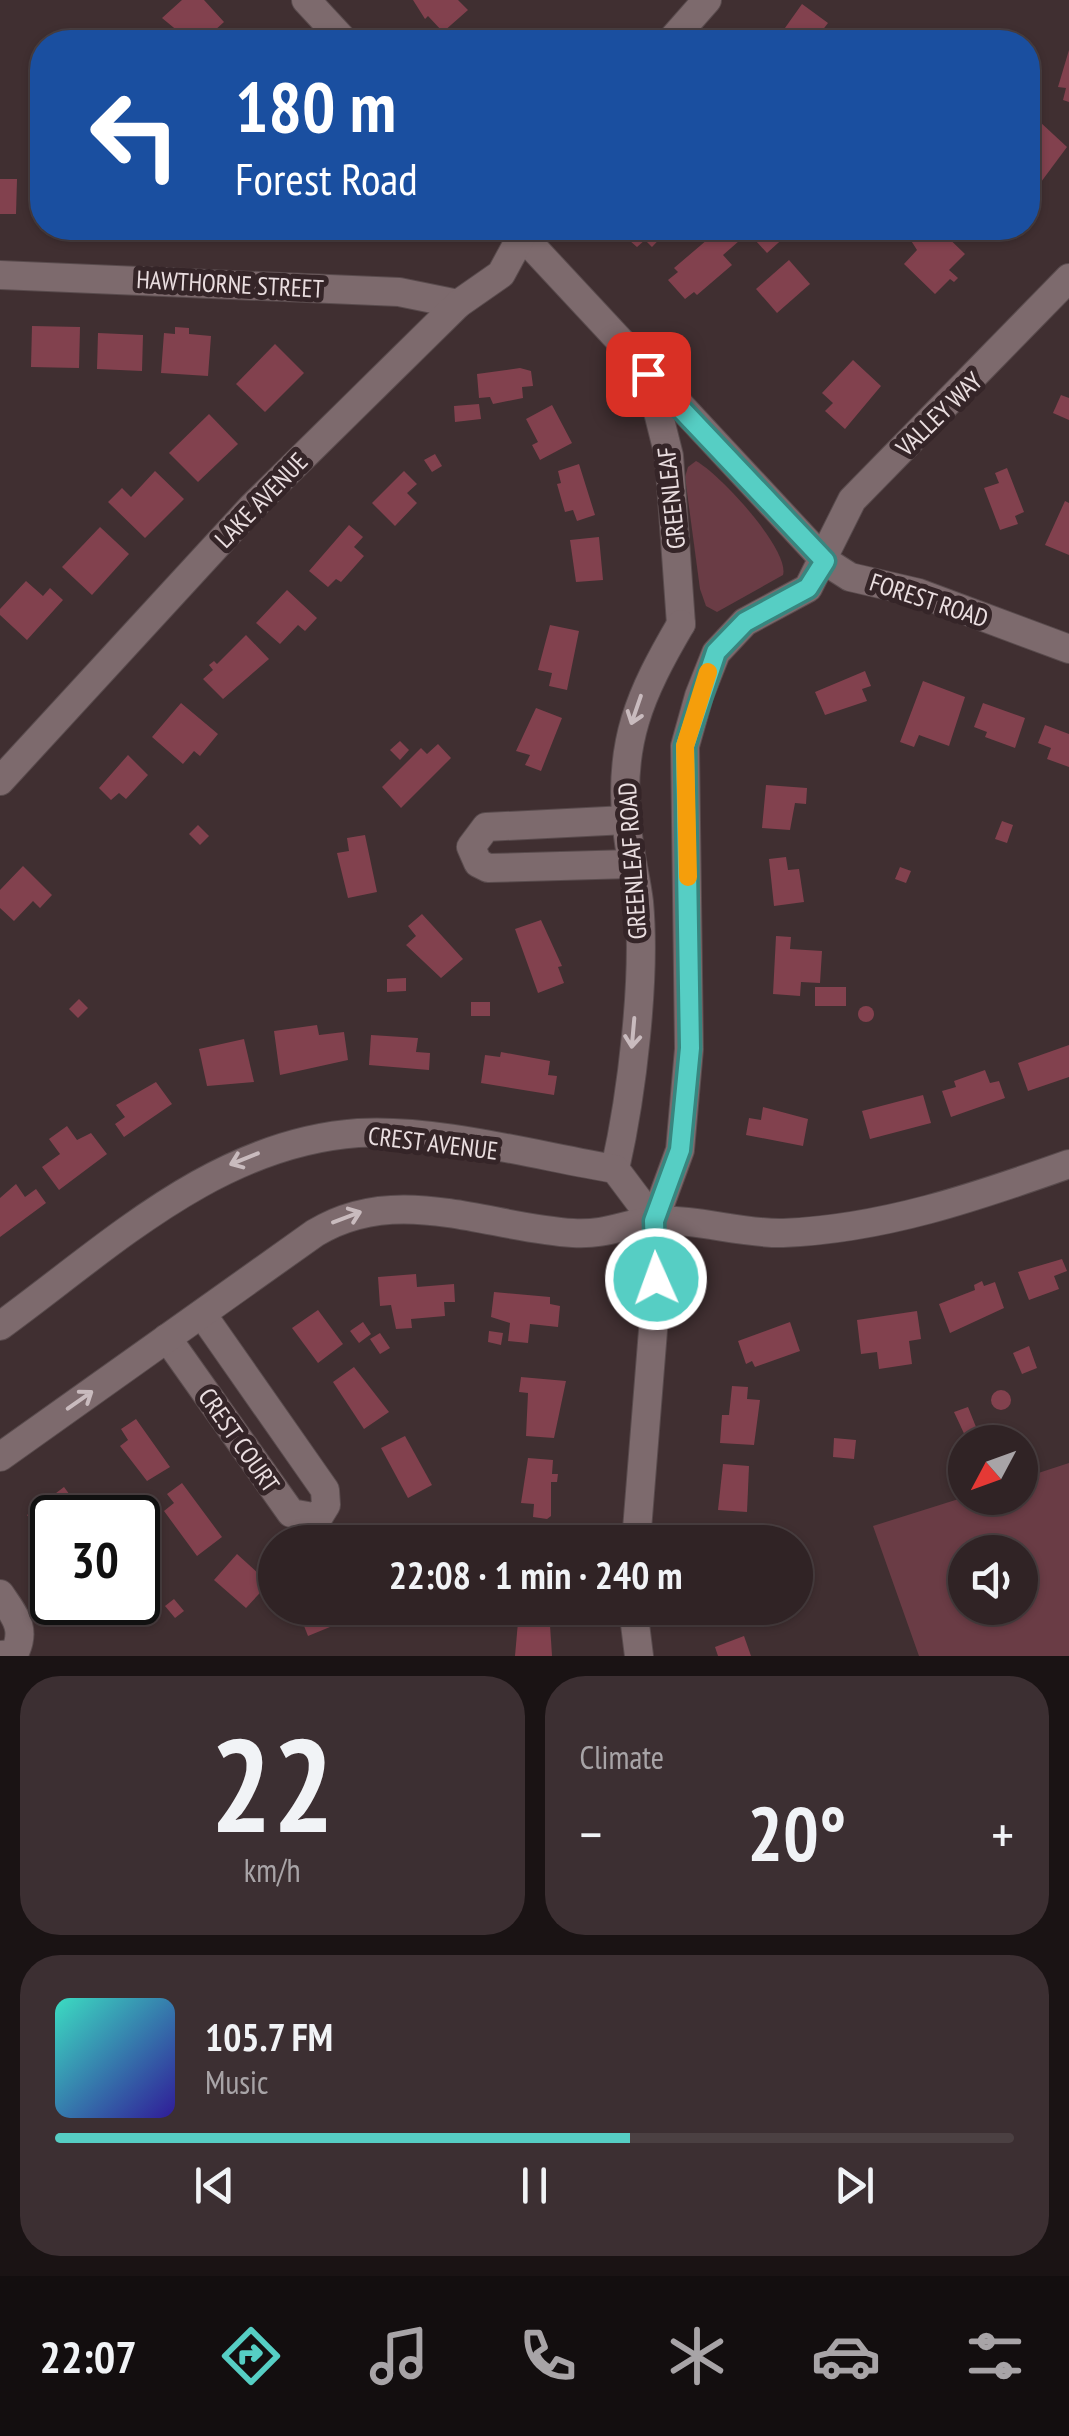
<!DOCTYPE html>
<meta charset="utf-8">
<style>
:root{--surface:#302325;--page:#3c2f32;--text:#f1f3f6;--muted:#a8a4a7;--line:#4b4042;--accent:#56cec4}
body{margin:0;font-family:"PT Sans Narrow",sans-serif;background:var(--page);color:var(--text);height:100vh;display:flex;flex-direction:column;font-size:38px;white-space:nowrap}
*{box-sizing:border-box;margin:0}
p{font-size:32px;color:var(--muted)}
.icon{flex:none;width:55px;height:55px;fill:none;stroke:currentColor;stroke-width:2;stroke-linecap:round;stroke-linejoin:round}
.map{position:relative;height:1656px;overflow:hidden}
.drawer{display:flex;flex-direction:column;gap:20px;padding:20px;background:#1a1314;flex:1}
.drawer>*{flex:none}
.hud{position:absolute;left:30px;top:30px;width:1010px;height:210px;border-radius:40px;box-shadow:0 2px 8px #0004,0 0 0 2px var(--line);background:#1a4fa0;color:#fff;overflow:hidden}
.needle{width:65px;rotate:229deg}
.fabs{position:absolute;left:948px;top:1425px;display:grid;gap:20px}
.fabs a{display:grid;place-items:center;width:90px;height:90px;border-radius:50%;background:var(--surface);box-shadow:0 2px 8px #0004,0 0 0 2px var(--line);font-size:50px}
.speed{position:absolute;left:30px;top:1495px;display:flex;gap:20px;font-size:50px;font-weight:700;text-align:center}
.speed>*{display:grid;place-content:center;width:130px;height:130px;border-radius:50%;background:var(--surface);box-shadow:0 2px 8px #0004,0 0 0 2px var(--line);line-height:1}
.speed .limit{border:5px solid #111;border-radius:15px;background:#fff;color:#111}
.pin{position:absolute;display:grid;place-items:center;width:85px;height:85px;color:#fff;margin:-42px;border-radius:20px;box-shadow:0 5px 15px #0006}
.me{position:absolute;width:110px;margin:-55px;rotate:358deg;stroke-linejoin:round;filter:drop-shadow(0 0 8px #0008)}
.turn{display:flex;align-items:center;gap:35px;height:210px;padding:0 40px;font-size:45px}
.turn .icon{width:130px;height:130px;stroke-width:2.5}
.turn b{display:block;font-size:70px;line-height:85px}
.big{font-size:75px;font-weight:600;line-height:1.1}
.drawer .card{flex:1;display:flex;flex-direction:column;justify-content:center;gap:15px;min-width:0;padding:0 35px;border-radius:40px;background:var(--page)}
.drawer .dial{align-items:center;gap:0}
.dial b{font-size:130px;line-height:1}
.song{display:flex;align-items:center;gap:30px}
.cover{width:120px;height:120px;border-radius:15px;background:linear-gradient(135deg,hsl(170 70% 55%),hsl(250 70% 35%))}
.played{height:10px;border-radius:5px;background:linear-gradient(90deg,var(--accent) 60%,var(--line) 60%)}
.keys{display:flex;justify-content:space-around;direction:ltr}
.heat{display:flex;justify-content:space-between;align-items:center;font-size:55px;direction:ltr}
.drawer .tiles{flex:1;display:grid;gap:20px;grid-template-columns:1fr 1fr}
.card:last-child{grid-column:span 2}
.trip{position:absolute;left:258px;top:1525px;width:555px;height:100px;border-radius:50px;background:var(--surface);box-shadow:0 2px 8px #0004,0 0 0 2px var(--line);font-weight:600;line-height:100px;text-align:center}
.tab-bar{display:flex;height:160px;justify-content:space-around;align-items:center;background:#130e0f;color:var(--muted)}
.tab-bar .icon{width:70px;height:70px}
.tab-bar .selected{color:var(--accent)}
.tab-bar b{font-size:45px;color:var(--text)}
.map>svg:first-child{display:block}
</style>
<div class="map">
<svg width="1069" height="1656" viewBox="0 0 1069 1656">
<rect width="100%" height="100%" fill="#402f31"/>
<g fill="#6a3c45" fill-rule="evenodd">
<path d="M696,461C720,474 790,550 783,575L717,612L706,606L700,589L685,477L688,467Z"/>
<path d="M1069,1463V1656H919L873,1526L965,1497L1020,1498V1479ZM965,1552H1020V1608H965Z"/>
</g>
<g fill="#82414e">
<polygon points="182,0 204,0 224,22 204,40 198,34 190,41 162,18"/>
<polygon points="413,0 458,0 468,10 443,32 428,16 425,19"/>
<polygon points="802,4 828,23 818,36 826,42 775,42"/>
<polygon points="1069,50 1069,102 1063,100 1066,88 1058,87"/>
<polygon points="1040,122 1067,147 1041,182 1028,170 1028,136"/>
<polygon points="0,179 17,179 16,214 0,214"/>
<polygon points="615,228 670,228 652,247 645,240 637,247"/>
<polygon points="721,228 727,228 739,241 723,255 732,265 697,295 694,292 685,299 668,280 678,272 674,268"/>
<polygon points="768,228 782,228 788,234 767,253 755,240"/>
<polygon points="903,228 938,228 965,254 949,270 958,278 954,282 950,279 935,294 904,264 917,250"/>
<polygon points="789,260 810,284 777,313 756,289"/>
<polygon points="32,326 80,327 79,368 31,367"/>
<polygon points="175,327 189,328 189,334 211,336 208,376 161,373 164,333 175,334"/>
<polygon points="98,333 143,335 142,371 97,369"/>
<polygon points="275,344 304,373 265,412 236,384"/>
<polygon points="853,360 881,386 845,429 825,411 833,403 822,393"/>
<polygon points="520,368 531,371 533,386 522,387 523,398 493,404 490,397 479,398 477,374"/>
<polygon points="1061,395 1069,398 1069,420 1053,413"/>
<polygon points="479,404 481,419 455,422 454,406"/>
<polygon points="552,405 572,443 540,460 532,445 538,442 526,419"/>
<polygon points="209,414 238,444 198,482 169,453"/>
<polygon points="435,454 442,466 432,472 424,460"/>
<polygon points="579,464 595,515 577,521 573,510 565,512 557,484 561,483 558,471"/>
<polygon points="1007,468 1024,512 1015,516 1018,524 1000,530 984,488 999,483 995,473"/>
<polygon points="155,471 184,499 145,538 108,502 122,488 131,497"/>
<polygon points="404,471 417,484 407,493 417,503 395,526 372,503"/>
<polygon points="1065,501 1069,503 1069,555 1045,545"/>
<polygon points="349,525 363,537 354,547 364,556 341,582 336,579 328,587 309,571"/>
<polygon points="100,527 129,554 92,595 62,567"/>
<polygon points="599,537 603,580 576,582 570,540"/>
<polygon points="26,581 43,596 50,588 63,600 27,640 0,615 0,609"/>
<polygon points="287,590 317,618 305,631 298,625 280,644 256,623"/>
<polygon points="550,625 579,631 567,690 549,686 552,673 538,670"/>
<polygon points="246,635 269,659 223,699 203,679 213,670 209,665 214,661 217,664"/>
<polygon points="865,671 871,686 862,689 867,701 825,715 815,692"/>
<polygon points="923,681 965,697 949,746 919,735 914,747 900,742"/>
<polygon points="181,703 218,734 200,756 194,751 183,764 152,737"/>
<polygon points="983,703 1025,718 1015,748 985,737 987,732 974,727"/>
<polygon points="536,708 562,718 541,771 525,765 530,755 516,751"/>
<polygon points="1045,725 1069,734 1069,767 1047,759 1051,748 1038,743"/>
<polygon points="400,741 409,750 400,760 390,750"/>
<polygon points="438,744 451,758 401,808 382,787 421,748 427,754"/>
<polygon points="128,755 148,775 126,799 119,793 111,800 99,788"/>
<polygon points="766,785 807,788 806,804 795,803 790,830 762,828"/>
<polygon points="1002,821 1013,825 1007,843 995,839"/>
<polygon points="198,825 209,836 200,845 189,834"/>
<polygon points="365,835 377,892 348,898 337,853 349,851 347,838"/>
<polygon points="786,857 788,870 799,869 804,902 774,906 769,859"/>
<polygon points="23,866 52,895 40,908 33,901 14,921 0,908 0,890"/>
<polygon points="900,867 911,871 906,883 895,879"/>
<polygon points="422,914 463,959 441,978 406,945 416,936 408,926"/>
<polygon points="541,920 562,966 558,967 564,983 538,993 515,929"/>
<polygon points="776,936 791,937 790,949 822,951 820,983 801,982 800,996 773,994"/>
<polygon points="406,978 406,991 387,992 387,979"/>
<rect x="815" y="987" width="31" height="19"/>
<polygon points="79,999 88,1008 78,1018 69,1009"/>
<rect x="471" y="1002" width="19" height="14"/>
<circle cx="866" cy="1014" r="8"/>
<polygon points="317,1025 319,1035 344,1032 348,1060 280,1075 274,1031"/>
<polygon points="371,1035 418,1038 416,1052 430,1053 429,1070 369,1065"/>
<polygon points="244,1039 254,1082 207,1086 199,1049"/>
<polygon points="1069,1045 1069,1077 1028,1091 1018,1063"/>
<polygon points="501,1052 550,1061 548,1075 557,1076 554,1095 481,1083 485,1055 500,1057"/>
<polygon points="985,1070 990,1083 999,1081 1005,1098 951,1117 942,1091 956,1087 954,1081"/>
<polygon points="156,1082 172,1104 124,1137 115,1124 125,1117 116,1105"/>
<polygon points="923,1095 931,1123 870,1139 862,1111"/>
<polygon points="763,1107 808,1119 803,1146 746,1135 749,1118 761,1120"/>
<polygon points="67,1126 77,1140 91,1133 107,1154 59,1190 42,1167 60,1154 49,1139"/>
<polygon points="16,1184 25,1197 36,1189 46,1203 0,1237 0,1198"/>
<polygon points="1062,1259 1067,1271 1054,1276 1059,1289 1029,1300 1018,1272"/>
<polygon points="416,1274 417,1287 454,1284 455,1302 444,1302 445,1316 411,1319 412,1328 396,1329 391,1305 380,1306 378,1277"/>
<polygon points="982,1281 984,1286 995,1282 1004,1308 950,1333 939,1304 975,1290 974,1285"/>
<polygon points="494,1292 550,1297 550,1304 560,1306 558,1327 530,1324 528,1343 508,1341 510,1323 491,1317"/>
<polygon points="318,1310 343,1344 318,1363 292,1328"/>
<polygon points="917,1311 921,1339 909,1341 912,1364 879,1369 877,1352 861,1354 857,1320"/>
<polygon points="363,1322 371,1334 359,1343 350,1331"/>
<polygon points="790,1322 800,1351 755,1367 752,1361 746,1364 738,1341"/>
<polygon points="489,1331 503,1333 501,1345 488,1342"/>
<polygon points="380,1333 390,1348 380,1354 370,1339"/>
<polygon points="1029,1346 1037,1368 1022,1374 1013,1353"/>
<polygon points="354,1367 389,1412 364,1429 333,1382"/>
<polygon points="521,1377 566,1381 554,1438 526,1436 528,1393 519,1392"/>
<polygon points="732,1386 748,1387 747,1399 760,1400 754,1445 720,1443 722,1415 729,1415"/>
<circle cx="1001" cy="1400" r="10"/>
<polygon points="968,1407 980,1437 968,1442 954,1412"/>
<polygon points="136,1419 170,1467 147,1481 120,1446 128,1440 121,1429"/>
<polygon points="405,1436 432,1485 408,1498 381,1448"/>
<polygon points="834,1438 856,1440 854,1459 833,1457"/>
<polygon points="528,1458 553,1460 552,1474 558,1474 557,1482 551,1482 551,1516 547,1519 533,1517 534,1504 521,1503"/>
<polygon points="723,1464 749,1466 747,1512 718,1510"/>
<polygon points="182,1483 222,1537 197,1556 164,1511 174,1503 167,1494"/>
<polygon points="64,1487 81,1510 71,1518 52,1518 52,1549 27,1515"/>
<polygon points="237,1554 269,1583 246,1608 214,1580"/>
<polygon points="174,1599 184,1611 175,1618 165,1606"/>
<polygon points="297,1608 342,1608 347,1620 308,1636"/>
<polygon points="518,1622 550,1625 552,1656 515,1656"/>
<polygon points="744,1636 751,1656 718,1656 715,1647"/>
</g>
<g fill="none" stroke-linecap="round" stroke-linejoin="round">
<defs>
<g id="street">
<polyline points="306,0 345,42"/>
<polyline points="670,42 707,0"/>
<polyline points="515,228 825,561 850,577 919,593 1069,649"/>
<polyline points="0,275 399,292 458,304"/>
<polyline points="650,380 669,456 681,624"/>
<polyline points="0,781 252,507 458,304 501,274 526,228"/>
<polyline points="626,820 486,827 471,847 478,863 488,868 631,864"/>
<path d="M615,1169C632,1094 646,978 639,902C636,877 629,852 627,826C618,743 640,694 681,624"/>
<path d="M0,1326C110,1246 216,1143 358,1133C435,1128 538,1156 615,1169L654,1221"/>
<polyline points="167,1338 291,1513 318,1518 326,1505 325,1490 202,1314"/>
<path d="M0,1457L315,1233C397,1183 484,1227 573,1233C610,1235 624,1223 654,1221C696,1218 740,1234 783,1233C883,1229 976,1197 1069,1164"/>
<polyline points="636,1542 656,1293 654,1221 680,1150 689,1049 685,746 699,696 716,653 745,622 808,588 852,500 1069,278"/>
<path d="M0,1594C15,1616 27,1629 14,1654L0,1655"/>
<polyline points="633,1608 639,1656"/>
</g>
</defs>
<use href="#street" stroke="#594b4d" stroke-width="30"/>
<use href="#street" stroke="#7d6a6d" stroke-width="28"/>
</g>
<defs><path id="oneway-shaft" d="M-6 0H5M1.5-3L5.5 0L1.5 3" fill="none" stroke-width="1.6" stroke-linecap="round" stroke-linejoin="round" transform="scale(2.5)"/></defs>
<g stroke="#c9bbbe">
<use href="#oneway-shaft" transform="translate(636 710) rotate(109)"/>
<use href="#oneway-shaft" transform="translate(633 1033) rotate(95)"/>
<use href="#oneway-shaft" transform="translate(244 1159) rotate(158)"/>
<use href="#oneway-shaft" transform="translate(347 1217) rotate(-21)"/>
<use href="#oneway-shaft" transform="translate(80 1400) rotate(-35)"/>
</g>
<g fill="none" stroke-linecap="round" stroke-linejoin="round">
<defs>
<polyline id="route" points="648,374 825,561 808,588 745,622 716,652 685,746 690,1048 680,1150 654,1221 656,1279"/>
</defs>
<use href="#route" stroke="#38867f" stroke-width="25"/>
<use href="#route" stroke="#56cec4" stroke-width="18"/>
<polyline stroke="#f59e0b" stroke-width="18" points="688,877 685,746 708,672"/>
</g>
<g text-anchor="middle" stroke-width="10" stroke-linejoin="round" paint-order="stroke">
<g font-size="25" fill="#eadee0" stroke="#352528">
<text transform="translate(230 284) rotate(3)" y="9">HAWTHORNE STREET</text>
<text transform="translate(939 414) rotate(-44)" y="9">VALLEY WAY</text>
<text transform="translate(671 498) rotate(-96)" y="9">GREENLEAF</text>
<text transform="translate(261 500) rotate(-46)" y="9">LAKE AVENUE</text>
<text transform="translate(929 600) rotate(18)" y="9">FOREST ROAD</text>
<text transform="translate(632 861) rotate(-94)" y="9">GREENLEAF ROAD</text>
<text transform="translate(433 1143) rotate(7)" y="9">CREST AVENUE</text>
<text transform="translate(239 1440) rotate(55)" y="9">CREST COURT</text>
</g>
</g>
</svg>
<div class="fabs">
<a><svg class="needle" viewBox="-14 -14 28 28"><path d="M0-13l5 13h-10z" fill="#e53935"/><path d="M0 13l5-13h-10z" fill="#a8a4a7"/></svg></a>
<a><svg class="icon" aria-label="sound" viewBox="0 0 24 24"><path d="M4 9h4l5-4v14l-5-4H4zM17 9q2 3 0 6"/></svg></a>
</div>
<div class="speed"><div class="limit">30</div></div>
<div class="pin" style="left:648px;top:374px;background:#d93025"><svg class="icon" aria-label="arrive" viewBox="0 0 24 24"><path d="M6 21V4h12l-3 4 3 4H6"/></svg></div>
<svg class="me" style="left:656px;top:1279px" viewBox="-20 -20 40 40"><circle r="17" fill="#56cec4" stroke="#fff" stroke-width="3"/><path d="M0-11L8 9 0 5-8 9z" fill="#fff"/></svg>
<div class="trip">22:08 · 1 min · 240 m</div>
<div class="hud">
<div class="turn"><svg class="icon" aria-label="left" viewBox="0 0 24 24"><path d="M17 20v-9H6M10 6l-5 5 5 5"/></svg><div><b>180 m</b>Forest Road</div></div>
</div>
</div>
<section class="drawer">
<div class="tiles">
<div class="card dial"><b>22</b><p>km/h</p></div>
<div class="card"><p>Climate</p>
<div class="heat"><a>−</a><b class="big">20°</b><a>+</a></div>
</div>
<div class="card">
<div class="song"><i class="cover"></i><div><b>105.7 FM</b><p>Music</p></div></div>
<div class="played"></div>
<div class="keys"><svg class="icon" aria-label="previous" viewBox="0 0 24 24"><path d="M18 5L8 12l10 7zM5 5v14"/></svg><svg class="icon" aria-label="pause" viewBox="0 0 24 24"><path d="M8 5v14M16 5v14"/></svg><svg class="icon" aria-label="next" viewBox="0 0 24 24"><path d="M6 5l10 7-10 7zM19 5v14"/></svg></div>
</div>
</div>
</section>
<nav class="tab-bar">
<b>22:07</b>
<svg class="icon selected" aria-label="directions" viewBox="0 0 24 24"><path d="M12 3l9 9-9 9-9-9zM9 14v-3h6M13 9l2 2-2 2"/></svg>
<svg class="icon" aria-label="music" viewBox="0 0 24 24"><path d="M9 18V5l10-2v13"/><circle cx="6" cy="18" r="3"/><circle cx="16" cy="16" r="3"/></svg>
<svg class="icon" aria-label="phone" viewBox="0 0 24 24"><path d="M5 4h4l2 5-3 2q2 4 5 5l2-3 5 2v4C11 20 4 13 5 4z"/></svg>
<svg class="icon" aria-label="climate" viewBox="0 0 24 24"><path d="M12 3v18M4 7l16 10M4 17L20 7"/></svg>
<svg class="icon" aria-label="car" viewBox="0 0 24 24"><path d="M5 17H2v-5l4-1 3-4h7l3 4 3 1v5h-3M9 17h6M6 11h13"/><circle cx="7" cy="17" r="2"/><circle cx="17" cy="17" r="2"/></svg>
<svg class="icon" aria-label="filters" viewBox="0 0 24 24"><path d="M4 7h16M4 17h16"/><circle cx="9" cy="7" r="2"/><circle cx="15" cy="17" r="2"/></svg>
</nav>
